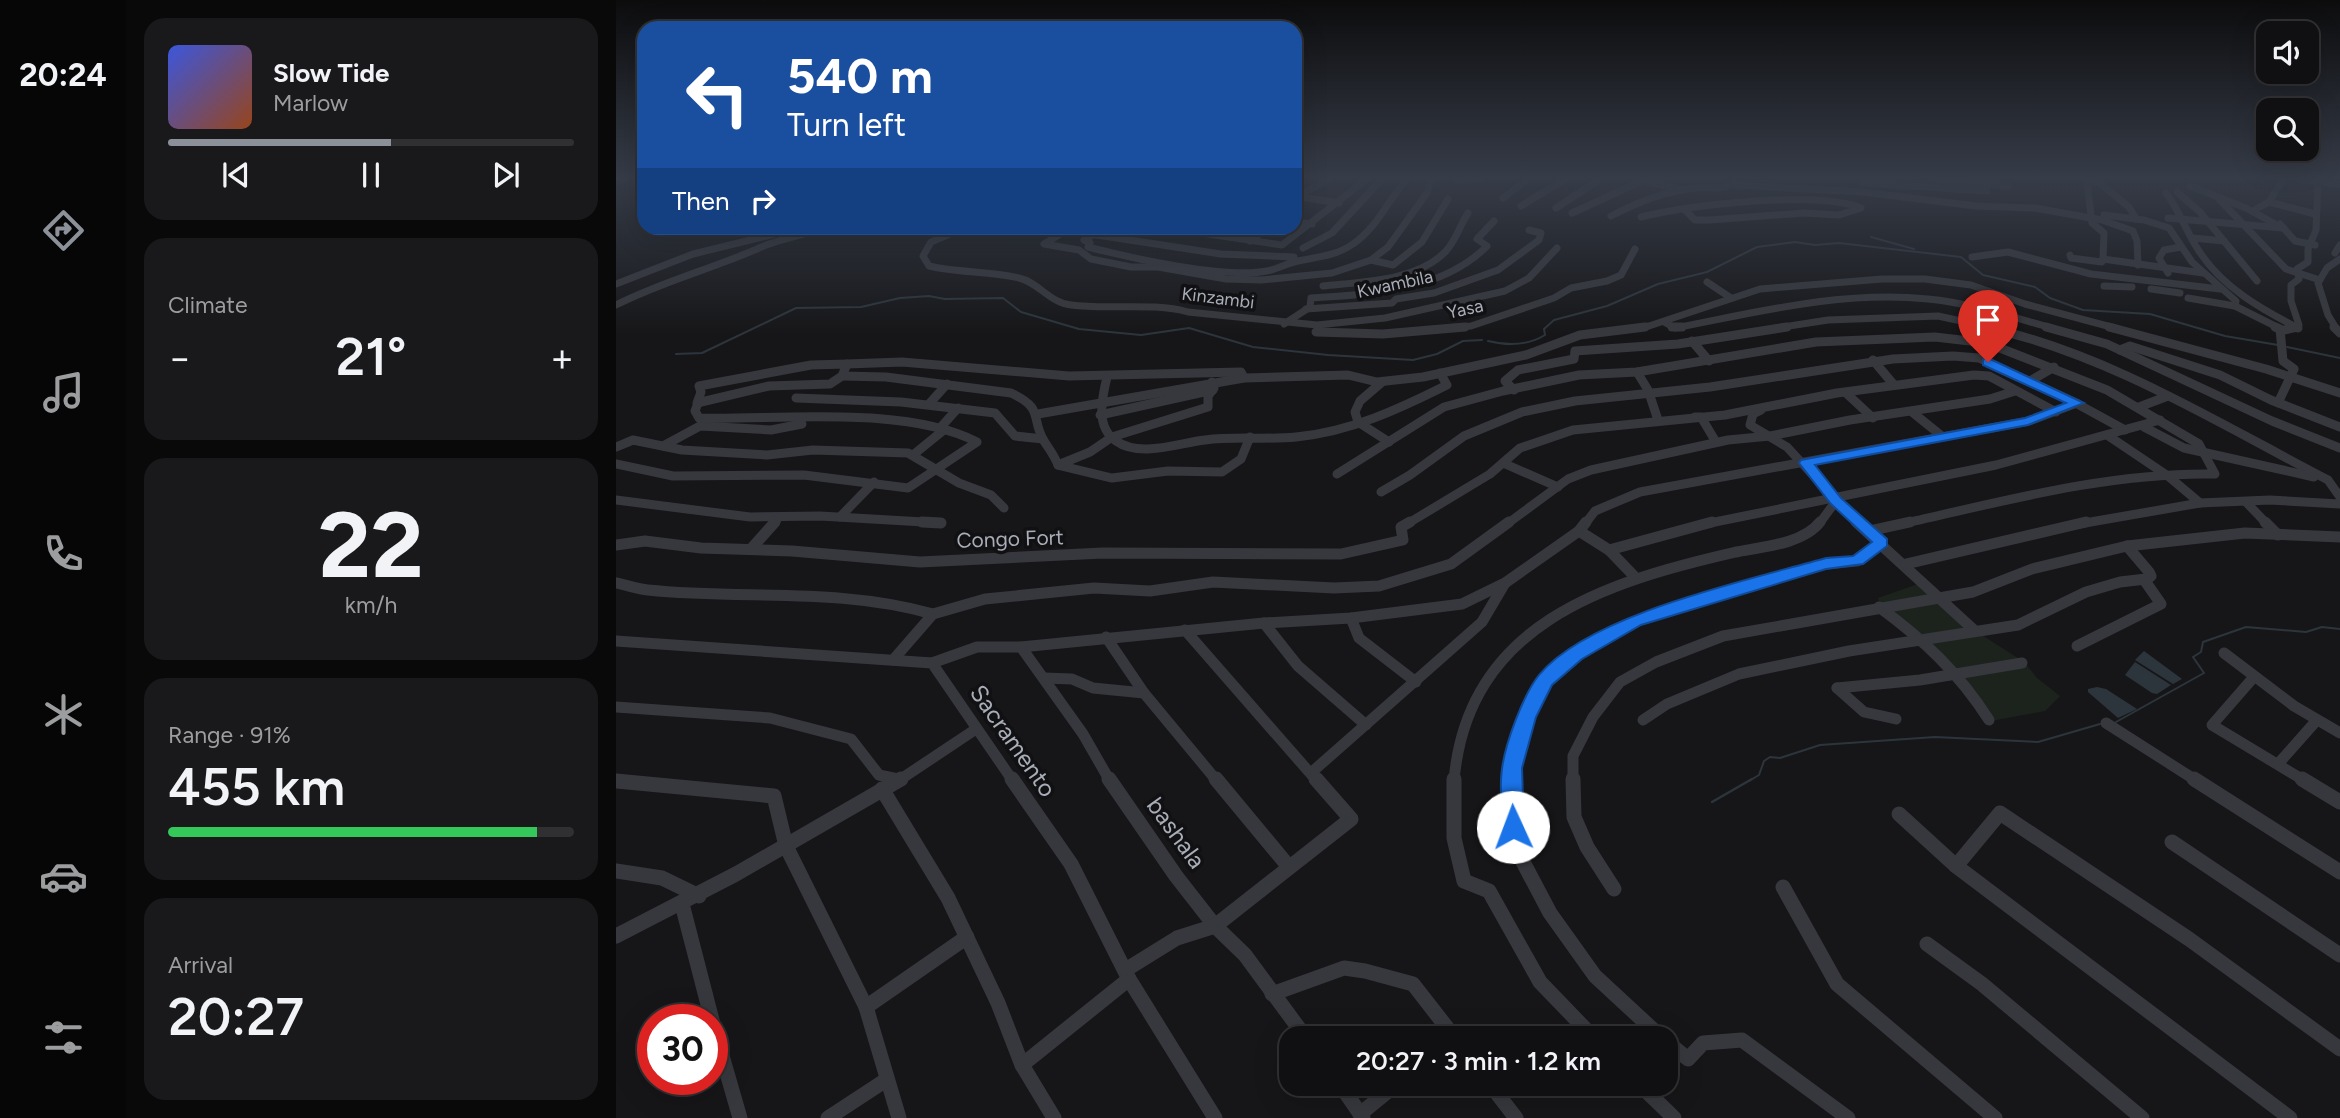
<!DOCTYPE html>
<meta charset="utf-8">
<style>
:root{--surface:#101012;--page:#19191b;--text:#f1f3f6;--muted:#9c9d9f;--line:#303032;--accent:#8c9099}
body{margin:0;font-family:Figtree,sans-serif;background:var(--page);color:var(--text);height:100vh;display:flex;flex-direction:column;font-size:26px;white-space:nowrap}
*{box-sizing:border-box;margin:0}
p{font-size:23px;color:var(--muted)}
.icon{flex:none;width:38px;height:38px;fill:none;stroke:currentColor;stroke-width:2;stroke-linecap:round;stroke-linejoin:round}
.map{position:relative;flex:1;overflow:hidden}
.side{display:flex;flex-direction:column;gap:18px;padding:18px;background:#09090a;width:490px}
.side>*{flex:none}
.hud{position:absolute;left:21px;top:21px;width:665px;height:214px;border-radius:21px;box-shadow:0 7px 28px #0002,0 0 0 2px var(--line);background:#1a4fa0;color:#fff;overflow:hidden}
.buttons{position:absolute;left:1640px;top:21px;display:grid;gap:14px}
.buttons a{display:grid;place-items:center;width:63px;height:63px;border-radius:14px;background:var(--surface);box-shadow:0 7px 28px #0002,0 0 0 2px var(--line);font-size:35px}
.speed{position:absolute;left:21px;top:1004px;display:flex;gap:14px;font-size:35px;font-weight:700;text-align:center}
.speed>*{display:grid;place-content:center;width:91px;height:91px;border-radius:50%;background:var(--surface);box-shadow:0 7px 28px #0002,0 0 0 2px var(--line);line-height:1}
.speed .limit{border:10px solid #d22;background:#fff;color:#111}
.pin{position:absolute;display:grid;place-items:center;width:60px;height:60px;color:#fff;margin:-72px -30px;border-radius:50% 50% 50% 0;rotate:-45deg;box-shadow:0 0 7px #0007}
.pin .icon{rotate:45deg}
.me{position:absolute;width:77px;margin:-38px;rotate:358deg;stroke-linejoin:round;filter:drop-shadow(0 0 5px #0008)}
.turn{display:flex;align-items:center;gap:24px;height:147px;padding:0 35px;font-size:32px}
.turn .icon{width:91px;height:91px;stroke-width:2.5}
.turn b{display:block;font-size:49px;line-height:60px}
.then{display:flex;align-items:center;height:66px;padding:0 35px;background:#0003;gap:14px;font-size:26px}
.big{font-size:52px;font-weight:600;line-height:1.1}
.side .card{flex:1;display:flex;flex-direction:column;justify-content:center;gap:10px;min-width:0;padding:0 24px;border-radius:21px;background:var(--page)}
.side .dial{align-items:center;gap:0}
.dial b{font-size:91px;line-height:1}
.song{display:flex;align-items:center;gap:21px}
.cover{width:84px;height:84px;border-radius:10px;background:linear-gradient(135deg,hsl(230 70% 55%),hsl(20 70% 35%))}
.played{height:7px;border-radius:4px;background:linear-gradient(90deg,var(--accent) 55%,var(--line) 55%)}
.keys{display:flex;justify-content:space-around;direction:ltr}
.heat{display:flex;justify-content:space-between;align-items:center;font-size:38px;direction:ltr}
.charge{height:10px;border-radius:5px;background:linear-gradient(90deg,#34c759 91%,var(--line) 0)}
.trip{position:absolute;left:663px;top:1026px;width:399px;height:70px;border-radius:21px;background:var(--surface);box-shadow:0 7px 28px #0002,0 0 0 2px var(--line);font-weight:600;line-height:70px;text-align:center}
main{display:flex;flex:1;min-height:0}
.menu{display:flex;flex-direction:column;width:126px;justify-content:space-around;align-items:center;background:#060607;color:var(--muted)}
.menu .icon{width:49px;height:49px}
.menu .active{color:var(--accent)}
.menu b{font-size:32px;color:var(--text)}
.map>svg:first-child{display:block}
</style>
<main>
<nav class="menu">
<b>20:24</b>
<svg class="icon active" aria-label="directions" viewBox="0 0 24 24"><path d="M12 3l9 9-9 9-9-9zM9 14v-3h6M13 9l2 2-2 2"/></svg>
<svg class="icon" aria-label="music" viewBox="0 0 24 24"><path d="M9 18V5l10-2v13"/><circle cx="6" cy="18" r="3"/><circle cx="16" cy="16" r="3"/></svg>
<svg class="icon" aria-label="phone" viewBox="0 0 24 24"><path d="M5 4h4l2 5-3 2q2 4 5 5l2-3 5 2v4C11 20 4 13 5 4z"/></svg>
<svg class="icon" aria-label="climate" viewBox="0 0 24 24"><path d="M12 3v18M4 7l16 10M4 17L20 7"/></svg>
<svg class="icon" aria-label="car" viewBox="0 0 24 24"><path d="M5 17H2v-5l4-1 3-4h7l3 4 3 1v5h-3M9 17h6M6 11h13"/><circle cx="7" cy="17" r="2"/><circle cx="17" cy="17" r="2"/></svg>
<svg class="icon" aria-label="filters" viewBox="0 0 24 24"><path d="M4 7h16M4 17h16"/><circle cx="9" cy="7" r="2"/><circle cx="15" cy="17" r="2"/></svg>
</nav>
<section class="side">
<div class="card">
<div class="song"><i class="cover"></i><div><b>Slow Tide</b><p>Marlow</p></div></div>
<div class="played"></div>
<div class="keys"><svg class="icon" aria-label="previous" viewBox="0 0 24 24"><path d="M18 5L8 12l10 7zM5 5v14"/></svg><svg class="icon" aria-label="pause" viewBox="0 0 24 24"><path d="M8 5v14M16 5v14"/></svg><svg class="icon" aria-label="next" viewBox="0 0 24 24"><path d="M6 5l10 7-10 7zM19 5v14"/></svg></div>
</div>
<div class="card"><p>Climate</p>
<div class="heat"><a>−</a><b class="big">21°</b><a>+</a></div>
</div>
<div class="card dial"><b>22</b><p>km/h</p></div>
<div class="card"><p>Range · 91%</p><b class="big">455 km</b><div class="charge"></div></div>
<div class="card"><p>Arrival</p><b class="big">20:27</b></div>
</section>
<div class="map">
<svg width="1724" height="1118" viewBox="0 0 1724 1118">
<rect width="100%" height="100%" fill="#161618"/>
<polygon fill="#1c231d" points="1308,582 1358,630 1408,662 1421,678 1444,696 1429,711 1375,721 1365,704 1265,606 1262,598"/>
<g fill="#2c353c">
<polygon points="1528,651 1566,679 1557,684 1519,660"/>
<polygon points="1519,662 1555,685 1541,694 1536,693 1509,675"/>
<polygon points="1481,687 1490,689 1521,709 1502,718 1472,692 1472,689"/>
</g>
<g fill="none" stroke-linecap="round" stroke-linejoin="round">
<g stroke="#2c353c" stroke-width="2">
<polyline points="1255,237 1298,249"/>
<path d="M872,341C892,346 911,346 929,335L928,329L938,320L991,306L1042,284L1091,272L1141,247L1179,242L1199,245L1223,243L1345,257L1367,275L1419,287L1434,298L1467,310L1534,314L1609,336L1662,345"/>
<polyline points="1671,347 1724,358"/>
<polyline points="60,354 86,353 180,308 245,307 284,298 313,296 329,299 387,298 405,312 463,329 525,335 573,328 637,347 712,355 797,360 821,354 847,341 866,340"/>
<polyline points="1500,722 1588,673 1577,657 1585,652 1587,642 1630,627 1690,632 1706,627 1724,629"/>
<polyline points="1133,781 1143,775 1148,761 1154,757 1164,758 1204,745 1319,737 1422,742 1484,724"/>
</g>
<polyline stroke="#2c353c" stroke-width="2.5" points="1096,802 1136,779"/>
<g stroke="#37383d" stroke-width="7">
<polyline points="1020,179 1068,190"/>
<polyline points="1316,179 1392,186"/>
<polyline points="1683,179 1724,185"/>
<polyline points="0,181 9,179"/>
<polyline points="841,181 864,179"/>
<polyline points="679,182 684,179"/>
<polyline points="1247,183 1371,191"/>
<polyline points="1117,185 1246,192 1360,206 1419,208 1486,220 1517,231 1521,241 1522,265"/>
<polyline points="1574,186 1630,208 1661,225"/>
<polyline points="1561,192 1584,212 1641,281"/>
<path d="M1550,193C1564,211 1570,232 1583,251C1606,287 1645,309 1682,328"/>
<polyline points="679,196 723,203"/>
<polyline points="683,196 712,179"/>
<polyline points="887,198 912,179"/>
<polyline points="1602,198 1670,269 1704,280"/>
<polyline points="1653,202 1699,214"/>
<polyline points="905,206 949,179"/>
<polyline points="940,208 984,179"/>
<polyline points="1640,209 1653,202 1667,179"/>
<polyline points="956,213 1028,180"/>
<polyline points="1488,215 1528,220 1553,228 1576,262 1620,301 1619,306"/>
<path d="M995,216C1020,203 1052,190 1081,188C1093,187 1110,191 1118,182"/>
<path d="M1025,217C1074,205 1199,190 1245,208L1223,215L1188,213L1093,220H1079L1068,209"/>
<polyline points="1552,218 1667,228"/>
<polyline points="679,222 696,224"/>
<polyline points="1664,224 1679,241 1699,245"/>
<path d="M348,228L315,242L307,256L313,266C343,273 374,271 403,278C422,282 434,303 455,305C492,310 537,302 572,312L701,325L769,318L889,291L913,278L941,248"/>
<polyline points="378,228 408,232 417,228"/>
<polyline points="435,228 605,254 678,257"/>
<polyline points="454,228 428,244 463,250 475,259 515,267 542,267 610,279 645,280 716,273 755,260 772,247 811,193 815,179"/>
<path d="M490,228L468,240L474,243L472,247C514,258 610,279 651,271C662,269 671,263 682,261C701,257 720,256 737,244C761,228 772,200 791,179"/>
<polyline points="552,228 666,245 751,179"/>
<polyline points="1577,238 1608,241"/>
<polyline points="634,241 652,228"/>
<polyline points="687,248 716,233 766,179"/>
<polyline points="1719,253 1724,245"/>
<polyline points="1454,255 1455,258 1486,262 1487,259 1587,273"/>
<polyline points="1356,257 1392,252 1475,274 1604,289"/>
<polyline points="1487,259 1488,233 1476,223 1471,182 1481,181 1513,207 1520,219"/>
<polyline points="755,260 777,265 806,242 832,199"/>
<polyline points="1552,273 1543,258 1548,250 1565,247"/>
<polyline points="1091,282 1115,298"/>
<polyline points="0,284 77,254 183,228"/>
<path d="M707,286C746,282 802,281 830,251C840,240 844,225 852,213"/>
<polyline points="1488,286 1516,287"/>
<polyline points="1535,289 1564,293"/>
<polyline points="1572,298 1619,306 1663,328"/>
<path d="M0,305C45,282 95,269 141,249C161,239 186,236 208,228"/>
<polyline points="690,309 776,303 780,299 818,293 882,270 923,240 925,233 913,230"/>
<path d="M1048,322L1059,328C1142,312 1227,290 1312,299C1354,303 1396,317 1436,328"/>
<path d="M668,324L694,307L695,298C754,294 822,292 868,249L871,246L861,239L878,221"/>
<polyline points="830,328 855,326 938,298 955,288 991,281 1005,275 1019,249"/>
<polyline points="1016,328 1033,326 1144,289 1266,279 1309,279 1355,285 1409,304 1499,328"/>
<polyline points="1160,328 1212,320 1322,316 1378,328"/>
<polyline points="1680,328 1683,325 1675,301 1675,285 1683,279 1681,269 1692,262 1692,249 1700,230 1702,179"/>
<polyline points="1720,328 1712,315 1702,283 1711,268 1724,259"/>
</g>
<g stroke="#37383d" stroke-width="9">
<polyline points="1056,327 1066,327"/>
<path d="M1370,327C1492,354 1602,423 1712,480L1724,497"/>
<polyline points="1430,327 1491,344 1656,421 1724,448"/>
<polyline points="1493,327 1650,369 1724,393"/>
<polyline points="1659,327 1664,329 1667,361 1678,369 1662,403"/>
<polyline points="1679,327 1682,328"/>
<polyline points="1718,327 1724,333"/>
<polyline points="1664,331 1681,327"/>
<polyline points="700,332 767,334 849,327"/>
<polyline points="1076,341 1093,361"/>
<polyline points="1504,350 1514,346 1604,375 1655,400 1724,427"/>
<polyline points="1257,360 1278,385"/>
<polygon points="231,364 226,376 214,384 153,386 81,403 85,392 83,386 195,365"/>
<polyline points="231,364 286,362 453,376 625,372 628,378"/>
<polyline points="1021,372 1032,390 1042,420"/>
<path d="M226,376L270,377L395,393C429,409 414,417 428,441C433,449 438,455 442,465L496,478L552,471L606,472L625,459L634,437"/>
<path d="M491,377C486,398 479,427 500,441C524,458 562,443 589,440C619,436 650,440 680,437C734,432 783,409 831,385L824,373"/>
<polyline points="1414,381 1438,367"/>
<polyline points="766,382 744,401 739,412 742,422 773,442"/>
<polyline points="898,390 889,381 902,370 958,359 959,351 1062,344 1171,327"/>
<polyline points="1230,393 1257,418"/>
<polyline points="180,398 285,402 379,413 399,436 427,439"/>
<polyline points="313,404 331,384"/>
<polyline points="1523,407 1552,396"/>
<polyline points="1145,410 1137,414 1134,425 1171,447 1242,524"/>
<polyline points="1296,412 1327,437"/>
<polyline points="422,414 628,378 732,375 761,382 807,377 910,355 964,335 1029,327"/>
<polyline points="484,415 597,390"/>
<polyline points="1079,417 1085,417 1100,442"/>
<polyline points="325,427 342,408"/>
<polyline points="1528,427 1568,448 1698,477"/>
<polyline points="1491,435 1552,476 1584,503"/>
<polyline points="47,446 84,426 155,430 186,424"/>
<polyline points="0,447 17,440 66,450 151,455 197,450 292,453 343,483 375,495 388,508"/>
<polyline points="297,455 329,429"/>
<polyline points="887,463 942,487"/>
<path d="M0,464L57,476L188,475L292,488L361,442C289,405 164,420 83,418L79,411L82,403"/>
<polyline points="442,465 474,452 496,437 592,407 592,396 598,388 596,382"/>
<path d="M721,474L828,407L887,391L963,375L1021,372L1200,342L1319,337L1371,343L1491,390L1583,444L1599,474C1494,472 1388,501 1286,524"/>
<polyline points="765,492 794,475 848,436 906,412 959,401 1094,387 1277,359 1337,356 1363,358 1456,401 1509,430"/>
<polyline points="0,500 134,517 204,516 325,523"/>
<polyline points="1630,502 1651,524"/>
<polyline points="224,517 258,482"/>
<polyline points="157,524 162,518"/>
<polyline points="791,524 874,474 904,448 957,430 1109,415 1221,393 1358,375 1373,376 1440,412"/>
<polyline points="891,524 952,479 975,470 1112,440 1154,436 1234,420 1374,399 1399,391"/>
<polyline points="969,524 979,511 1024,492 1413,421 1461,403"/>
<polyline points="1089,524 1380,465 1544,420"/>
<polyline points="1203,524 1220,501"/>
<polyline points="1463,524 1584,503 1654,500 1724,504"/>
</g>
<g stroke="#37383d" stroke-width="11">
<polyline points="306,522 325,523"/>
<polyline points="1240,522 1358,630"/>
<polyline points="1649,522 1662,535"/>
<polyline points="963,531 993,550 1096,522"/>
<polyline points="1253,531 1294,522"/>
<polyline points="0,545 29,541 85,548 176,551 304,562 487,553 725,554 787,540 785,527 794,522"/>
<polyline points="135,549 159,522"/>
<polyline points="993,550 1018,576"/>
<polyline points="1290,564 1470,522"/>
<path d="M0,583C11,585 21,589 32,590C128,600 222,587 317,614L277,660"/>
<path d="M1263,607C1308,640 1343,673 1373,720"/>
<polyline points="317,614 369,599 478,588 534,591 597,582 718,588 763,586 835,564 893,522"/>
<polyline points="735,618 743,638 800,682"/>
<polyline points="648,623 682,666 750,725"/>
<polyline points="569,630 701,781"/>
<polyline points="490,637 528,693 601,781"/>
<polyline points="0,641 316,663 397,781"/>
<polyline points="1461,646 1545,604 1529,581 1535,576 1533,572 1511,546"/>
<polyline points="405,647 467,734 494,781"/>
<polyline points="1608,653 1678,706 1724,733"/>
<polyline points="316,663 361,647 405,647 648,623 735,618 846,604 889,583 963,531 970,522"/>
<polyline points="428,678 456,679 477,688 528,693"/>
<polyline points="1637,678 1596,725 1689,781"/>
<polyline points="1221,688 1304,680 1406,663"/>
<polyline points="1221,688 1248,712 1280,719"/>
<polyline points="0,707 154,718 235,739 263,775 282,779"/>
<polyline points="1027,720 1051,704 1123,674 1233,651 1402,625 1470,592 1504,582 1530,579"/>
<polyline points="1490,723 1581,781"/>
<polyline points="1662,764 1701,720"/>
<polyline points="696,772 866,622 889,583"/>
<polyline points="282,781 360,729"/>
<path d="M838,781C851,624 989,582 1120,552C1146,547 1187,544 1204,522"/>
<polyline points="896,781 896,768 911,717 929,680 975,643 1003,628 1061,606 1210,564 1241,561 1266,543"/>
<polyline points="957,781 957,756 977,717 1004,682 1040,662 1107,636 1357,592 1416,569 1511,546 1629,533 1724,537"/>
</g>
<g stroke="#37383d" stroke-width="15">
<polyline points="396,779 455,864 513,979 599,1118"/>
<polyline points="493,779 560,876 599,926 629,955 690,1038"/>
<polyline points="600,779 673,867"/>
<polyline points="838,779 838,838 848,881 873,891 924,982 978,1038"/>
<polyline points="896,779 897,827 906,860 934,913 979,976 1046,1038"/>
<polyline points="957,779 958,817 971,847 998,889"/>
<polyline points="1578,779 1724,872"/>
<polyline points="1686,779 1724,802"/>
<polyline points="0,781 158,796 170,846 250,1007 283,1118"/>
<polyline points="266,789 332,898 382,1003 406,1065 438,1118"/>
<polyline points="1283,814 1340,866 1674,1118"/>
<polyline points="1556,842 1724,955"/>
<polyline points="1340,866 1384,813 1573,939 1724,1049"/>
<polyline points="0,871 46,878 83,896"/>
<polyline points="1167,887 1221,984 1379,1118"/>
<polyline points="66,904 96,1020"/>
<polyline points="0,936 120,874 285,779"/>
<polyline points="1311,944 1366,984 1526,1118"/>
<polyline points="511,969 561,938 599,926 735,819 700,779"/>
<polyline points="656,994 728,968 749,971 797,984 839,1038"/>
<polyline points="250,1007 351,937"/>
<polyline points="96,1021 124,1118"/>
<polyline points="1050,1041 1072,1059 1087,1043 1126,1040 1232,1118"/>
<polyline points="406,1065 513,979"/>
<polyline points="723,1083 747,1118"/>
<polyline points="873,1083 900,1118"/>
<polyline points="1022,1083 1058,1118"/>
<polyline points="744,1114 782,1083"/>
<polyline points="212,1118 270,1080"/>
</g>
</g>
<linearGradient id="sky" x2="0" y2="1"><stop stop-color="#0c0c0d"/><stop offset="0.53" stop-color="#363c48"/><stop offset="1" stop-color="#363c48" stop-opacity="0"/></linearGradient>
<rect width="1724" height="335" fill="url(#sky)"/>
<path fill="#1a73e8" stroke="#114b97" stroke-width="2" d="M1372,358L1468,403L1412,425L1199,465L1225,498L1271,539V546L1247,564L1210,569L1025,625L966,659L936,685L920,717L906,768L908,827L905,834L897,837L890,834L887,827C886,809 883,788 886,769C889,744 907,695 923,675C973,614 1133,580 1210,558L1237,556L1256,542L1215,504L1183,463L1185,460L1409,418L1450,403L1367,365V359Z"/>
<g text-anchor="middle" stroke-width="7" stroke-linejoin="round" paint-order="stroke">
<g font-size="18" fill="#a8adb8" stroke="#111113">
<text transform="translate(779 284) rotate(-12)" y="6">Kwambila</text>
<text transform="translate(602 298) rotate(7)" y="6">Kinzambi</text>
<text transform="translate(849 309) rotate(-12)" y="6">Yasa</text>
</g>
<g font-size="21" fill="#a8adb8" stroke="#111113">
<text transform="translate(394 539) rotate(-2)" y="7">Congo Fort</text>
</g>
<g font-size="24" fill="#a8adb8" stroke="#111113">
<text transform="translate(397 741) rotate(55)" y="8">Sacramento</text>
<text transform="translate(560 833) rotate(54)" y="8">bashala</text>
</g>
</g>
</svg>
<div class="buttons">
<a><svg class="icon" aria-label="sound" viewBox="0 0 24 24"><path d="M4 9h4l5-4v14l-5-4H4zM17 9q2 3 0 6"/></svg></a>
<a><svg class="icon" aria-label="search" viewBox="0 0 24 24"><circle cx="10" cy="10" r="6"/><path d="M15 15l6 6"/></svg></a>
</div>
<div class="speed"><div class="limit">30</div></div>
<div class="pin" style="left:1372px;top:362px;background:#d93025"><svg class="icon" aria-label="arrive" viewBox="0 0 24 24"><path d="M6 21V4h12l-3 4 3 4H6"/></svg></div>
<svg class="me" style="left:897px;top:827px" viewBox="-20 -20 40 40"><circle r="19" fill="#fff"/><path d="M0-13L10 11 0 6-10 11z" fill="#1a73e8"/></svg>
<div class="trip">20:27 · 3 min · 1.2 km</div>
<div class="hud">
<div class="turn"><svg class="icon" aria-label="left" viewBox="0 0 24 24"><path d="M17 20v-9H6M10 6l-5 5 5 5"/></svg><div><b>540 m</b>Turn left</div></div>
<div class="then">Then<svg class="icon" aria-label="right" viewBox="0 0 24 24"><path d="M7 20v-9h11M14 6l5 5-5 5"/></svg></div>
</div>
</div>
</main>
